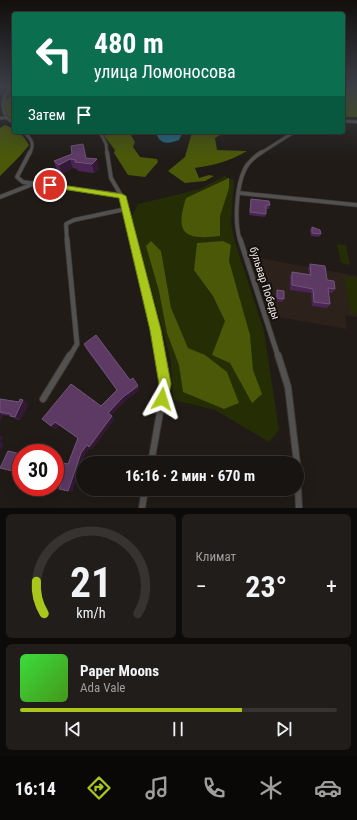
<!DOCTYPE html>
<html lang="ru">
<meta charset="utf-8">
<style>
:root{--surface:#181411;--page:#211d1a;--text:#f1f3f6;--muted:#9f9e9f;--line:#363331;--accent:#a9c71b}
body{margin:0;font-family:"Roboto Condensed",sans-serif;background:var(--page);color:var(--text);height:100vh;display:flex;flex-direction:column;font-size:15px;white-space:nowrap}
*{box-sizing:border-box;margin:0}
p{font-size:13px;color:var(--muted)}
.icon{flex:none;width:22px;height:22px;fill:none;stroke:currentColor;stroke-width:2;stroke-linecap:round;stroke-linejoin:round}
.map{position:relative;height:508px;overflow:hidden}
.side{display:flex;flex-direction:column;gap:6px;padding:6px;background:#0d0b09;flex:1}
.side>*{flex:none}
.top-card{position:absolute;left:12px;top:12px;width:333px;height:122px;border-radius:4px;box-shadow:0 4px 16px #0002,0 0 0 1px var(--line);background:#0b6e4f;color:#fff;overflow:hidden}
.speed{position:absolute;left:12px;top:444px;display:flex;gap:8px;font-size:20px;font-weight:700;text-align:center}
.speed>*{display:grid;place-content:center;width:52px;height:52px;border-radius:50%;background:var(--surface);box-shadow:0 4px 16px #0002,0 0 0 1px var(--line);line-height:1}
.speed .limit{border:6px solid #d22;background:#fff;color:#111}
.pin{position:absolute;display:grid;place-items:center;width:34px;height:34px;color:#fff;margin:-17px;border:2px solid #fff;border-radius:50%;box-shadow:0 1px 4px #0007}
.me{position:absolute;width:44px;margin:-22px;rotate:6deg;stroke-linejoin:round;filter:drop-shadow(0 0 3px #0008)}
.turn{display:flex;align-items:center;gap:14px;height:84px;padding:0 16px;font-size:18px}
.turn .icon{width:52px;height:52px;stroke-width:2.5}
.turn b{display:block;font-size:28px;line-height:34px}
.then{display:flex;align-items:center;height:38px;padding:0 16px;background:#0003;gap:8px;font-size:15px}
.big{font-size:30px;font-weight:700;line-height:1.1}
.side .tile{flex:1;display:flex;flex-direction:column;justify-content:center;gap:6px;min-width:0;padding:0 14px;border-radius:6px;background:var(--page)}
.side .dial{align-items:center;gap:0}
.dial svg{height:104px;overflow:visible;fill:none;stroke:var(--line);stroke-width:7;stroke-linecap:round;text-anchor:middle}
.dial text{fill:var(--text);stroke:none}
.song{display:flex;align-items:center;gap:12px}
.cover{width:48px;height:48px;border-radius:6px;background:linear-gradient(135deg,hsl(120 70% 55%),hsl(100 70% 35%))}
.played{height:4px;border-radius:2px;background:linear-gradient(90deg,var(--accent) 70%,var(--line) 70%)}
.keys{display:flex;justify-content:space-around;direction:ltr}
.heat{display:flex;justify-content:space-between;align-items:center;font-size:22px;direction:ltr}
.side .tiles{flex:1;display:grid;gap:6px;grid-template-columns:1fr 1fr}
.tile:last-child{grid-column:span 2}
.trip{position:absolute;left:76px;top:456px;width:228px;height:40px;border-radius:20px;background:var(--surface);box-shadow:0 4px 16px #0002,0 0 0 1px var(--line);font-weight:700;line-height:40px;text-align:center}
.tabs{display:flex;height:64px;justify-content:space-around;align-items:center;background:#0a0807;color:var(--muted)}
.tabs .icon{width:28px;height:28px}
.tabs .current{color:var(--accent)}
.tabs b{font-size:18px;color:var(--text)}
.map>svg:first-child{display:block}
</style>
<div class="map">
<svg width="357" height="508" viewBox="0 0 357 508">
<rect width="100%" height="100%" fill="#201b17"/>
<polygon fill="#2d221b" points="259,258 357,276 357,317 345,315 347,329 278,317"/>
<g fill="#252d05">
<polygon points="224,176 234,180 231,223 235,242 264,331 279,430 269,442 215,410 173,400 171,361 132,216 138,204 200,189"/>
<polygon points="337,244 346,245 350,265 341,263"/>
<polygon points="344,276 357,278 357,314 351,313"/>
</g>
<g fill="#4a5808">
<rect x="343" y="86" width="14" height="31"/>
<polygon points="14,95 14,118 9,118 5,111 5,100"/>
<path d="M5,125L14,129V132C22,132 25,139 29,145L19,157L0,176V128Z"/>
<polygon points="103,132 129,132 135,142 133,147 140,157 157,159 158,162 145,177 128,175 114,153 115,150 104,136 106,134"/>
<path d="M192,132H225L215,138L217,150L247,151C230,161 215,165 195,168L199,178L209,175L214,176L205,181L185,183L168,171L185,157Z"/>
<path d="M229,178V188L220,216V236C186,240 174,235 186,198Z"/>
<polygon points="151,241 161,251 171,308 188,348 205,355 227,372 239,403 224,409 183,392 179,365 167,333 159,291 146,246"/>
<polygon points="223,241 231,245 229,261 250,335 253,370 262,394 252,403 230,363 212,355 225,321 213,296 194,270 197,243"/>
</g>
<path fill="#226c82" d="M183,132L179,140C168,144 160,145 156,133Z"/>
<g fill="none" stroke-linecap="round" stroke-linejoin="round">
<defs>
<g id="minor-far3">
<polyline points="0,118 7,118 14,123"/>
<path d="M7,118C1,108 2,98 9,89"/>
<polyline points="343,121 357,122"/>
<path d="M24,132C31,139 35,143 30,153"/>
<polyline points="100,132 106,144 107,153"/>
<polyline points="261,153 294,132"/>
</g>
<g id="minor-far2">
<polyline points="30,152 17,177 23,182 120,195"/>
<polyline points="107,152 111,178 122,197 134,240"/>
<polyline points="50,185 46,187 42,197 52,198 57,195 60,186"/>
<polyline points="240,193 357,205"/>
<polyline points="0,197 33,184"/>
<polyline points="67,240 66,224 74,220 126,209"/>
<path d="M240,240C234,222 236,180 248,164C252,159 257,155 262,152"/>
</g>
<g id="minor-far1">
<polyline points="67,239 77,344 70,356"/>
<polyline points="134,239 156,330 160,356"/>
<polyline points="240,239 278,356"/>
</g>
<g id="minor">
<polyline points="278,355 288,387 297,463"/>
<polyline points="43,399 70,355"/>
<polyline points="151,463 165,384 160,355"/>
<polyline points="297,468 299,508"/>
<polyline points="142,508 145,489"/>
</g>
</defs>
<use href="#minor-far3" stroke="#3c3734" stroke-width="4"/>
<use href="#minor-far2" stroke="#3c3734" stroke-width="5"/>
<use href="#minor-far1" stroke="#3c3734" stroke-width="6"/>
<use href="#minor" stroke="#3c3734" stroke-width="8"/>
<use href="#minor-far3" stroke="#53514f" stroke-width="2.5"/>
<use href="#minor-far2" stroke="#53514f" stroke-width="3.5"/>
<use href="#minor-far1" stroke="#53514f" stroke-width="4.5"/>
<use href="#minor" stroke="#53514f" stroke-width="6"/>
</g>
<g fill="#4b2555">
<polygon points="72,154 86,158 99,168 94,173 78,171 77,169 73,168 62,174 57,171 54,161"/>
<polygon points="251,199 270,205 269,209 266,209 266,214 265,217 249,215"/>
<polygon points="312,227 321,234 319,237 311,236 310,230"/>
<polygon points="310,264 327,280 335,289 332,293 328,293 330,304 327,308 312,306 311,293 290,290 290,276 292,272 309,274 308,268"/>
<polygon points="277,290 284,299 282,302 276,301 276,292"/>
<polygon points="84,344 130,380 139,390 125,401 111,415 114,419 92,449 90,448 84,455 72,492 68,464 78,438 59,425 55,429 42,419 101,406 117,390 86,349"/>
<polygon points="0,399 19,402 23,400 28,404 20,420 16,419 11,416 3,415 0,420"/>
</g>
<g fill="#331936">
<polygon points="70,159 73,168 62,174 59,165"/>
<polygon points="97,159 99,168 94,173 92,164"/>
<polygon points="138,386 139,390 125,401 110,416 108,413 123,397"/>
<polygon points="23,400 28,404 20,420 15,417"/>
<polygon points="0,413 3,415 0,420"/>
<polygon points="112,416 114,419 92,449 90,448 84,455 72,492 68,491 81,453 87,445"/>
<polygon points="55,422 59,425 55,429 51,426"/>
<polygon points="0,435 3,437 1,442 4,444 0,451"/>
</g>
<g fill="#5c3a64" stroke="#725578">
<polygon points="83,144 86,158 97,159 92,164 75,162 76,160 70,159 59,165 54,161 72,154 71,146"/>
<polygon points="251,199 269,201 270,205 266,205 266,214 250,212"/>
<polygon points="312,227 320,230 321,234 312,233"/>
<polygon points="310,264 325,266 327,280 334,281 335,289 328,288 330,304 314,302 313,289 292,285 292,272 311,275"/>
<polygon points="277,290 284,291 284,299 277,298"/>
<polygon points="96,335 130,380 133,378 138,386 123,397 108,413 112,416 89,447 87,445 81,453 68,491 59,489 61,483 55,482 55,461 68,464 78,438 55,422 51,426 42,419 71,384 101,406 117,390 84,344"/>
<polygon points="0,399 19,402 20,399 23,400 15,417 10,416 11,414 0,412"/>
<polygon points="8,451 21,454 21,473 0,468"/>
</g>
<linearGradient id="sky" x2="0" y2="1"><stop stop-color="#120f0d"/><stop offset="0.55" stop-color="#3c3f47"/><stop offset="1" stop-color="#3c3f47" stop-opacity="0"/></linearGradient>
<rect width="357" height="157" fill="url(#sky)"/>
<polygon fill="#a9c71b" stroke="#6e8112" points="48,183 122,194 126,196 161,330 171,384 167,404 162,406 158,404 156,399 159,384 150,330 119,198 50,187 48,187"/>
<g text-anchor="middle" stroke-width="4" stroke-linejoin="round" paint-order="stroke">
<g font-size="11" fill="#eae6e4" stroke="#17110e">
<text transform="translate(265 283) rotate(72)" y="4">бульвар Победы</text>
</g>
</g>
</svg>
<div class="speed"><div class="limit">30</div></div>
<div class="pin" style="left:50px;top:185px;background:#d93025"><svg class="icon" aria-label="arrive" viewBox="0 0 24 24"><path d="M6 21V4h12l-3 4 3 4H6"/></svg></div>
<svg class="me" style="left:162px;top:399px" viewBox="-20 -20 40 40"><path d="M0-17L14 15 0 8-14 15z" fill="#a9c71b" stroke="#fff" stroke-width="4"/></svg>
<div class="trip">16:16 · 2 мин · 670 m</div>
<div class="top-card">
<div class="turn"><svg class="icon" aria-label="left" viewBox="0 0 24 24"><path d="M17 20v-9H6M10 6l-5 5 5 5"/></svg><div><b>480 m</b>улица Ломоносова</div></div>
<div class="then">Затем<svg class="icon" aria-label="arrive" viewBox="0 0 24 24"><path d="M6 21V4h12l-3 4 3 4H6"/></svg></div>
</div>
</div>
<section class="side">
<div class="tiles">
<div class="tile dial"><svg viewBox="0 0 100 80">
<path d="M14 69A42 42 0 1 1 86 69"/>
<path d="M14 69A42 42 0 0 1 8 44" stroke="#a9c71b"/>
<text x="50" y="56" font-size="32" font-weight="700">21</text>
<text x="50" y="72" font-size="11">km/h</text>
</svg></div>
<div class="tile"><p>Климат</p>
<div class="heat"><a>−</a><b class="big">23°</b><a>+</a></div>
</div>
<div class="tile">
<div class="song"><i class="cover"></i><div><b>Paper Moons</b><p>Ada Vale</p></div></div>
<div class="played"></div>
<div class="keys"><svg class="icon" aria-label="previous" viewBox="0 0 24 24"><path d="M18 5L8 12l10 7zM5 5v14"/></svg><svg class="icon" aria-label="pause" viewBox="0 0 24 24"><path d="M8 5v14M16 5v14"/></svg><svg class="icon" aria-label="next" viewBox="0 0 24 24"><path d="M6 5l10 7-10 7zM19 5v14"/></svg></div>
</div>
</div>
</section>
<nav class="tabs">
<b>16:14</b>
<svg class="icon current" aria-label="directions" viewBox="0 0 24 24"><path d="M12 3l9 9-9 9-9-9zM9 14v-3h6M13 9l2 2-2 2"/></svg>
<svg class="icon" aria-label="music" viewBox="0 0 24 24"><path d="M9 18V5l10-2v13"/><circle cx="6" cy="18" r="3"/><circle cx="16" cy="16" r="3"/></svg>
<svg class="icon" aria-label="phone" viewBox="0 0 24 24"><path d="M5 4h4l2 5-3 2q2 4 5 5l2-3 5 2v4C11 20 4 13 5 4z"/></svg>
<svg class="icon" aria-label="climate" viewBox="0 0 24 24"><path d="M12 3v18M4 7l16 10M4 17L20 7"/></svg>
<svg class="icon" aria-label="car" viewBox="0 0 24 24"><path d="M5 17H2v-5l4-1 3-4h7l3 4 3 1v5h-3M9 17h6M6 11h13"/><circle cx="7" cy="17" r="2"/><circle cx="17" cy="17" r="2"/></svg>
</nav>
